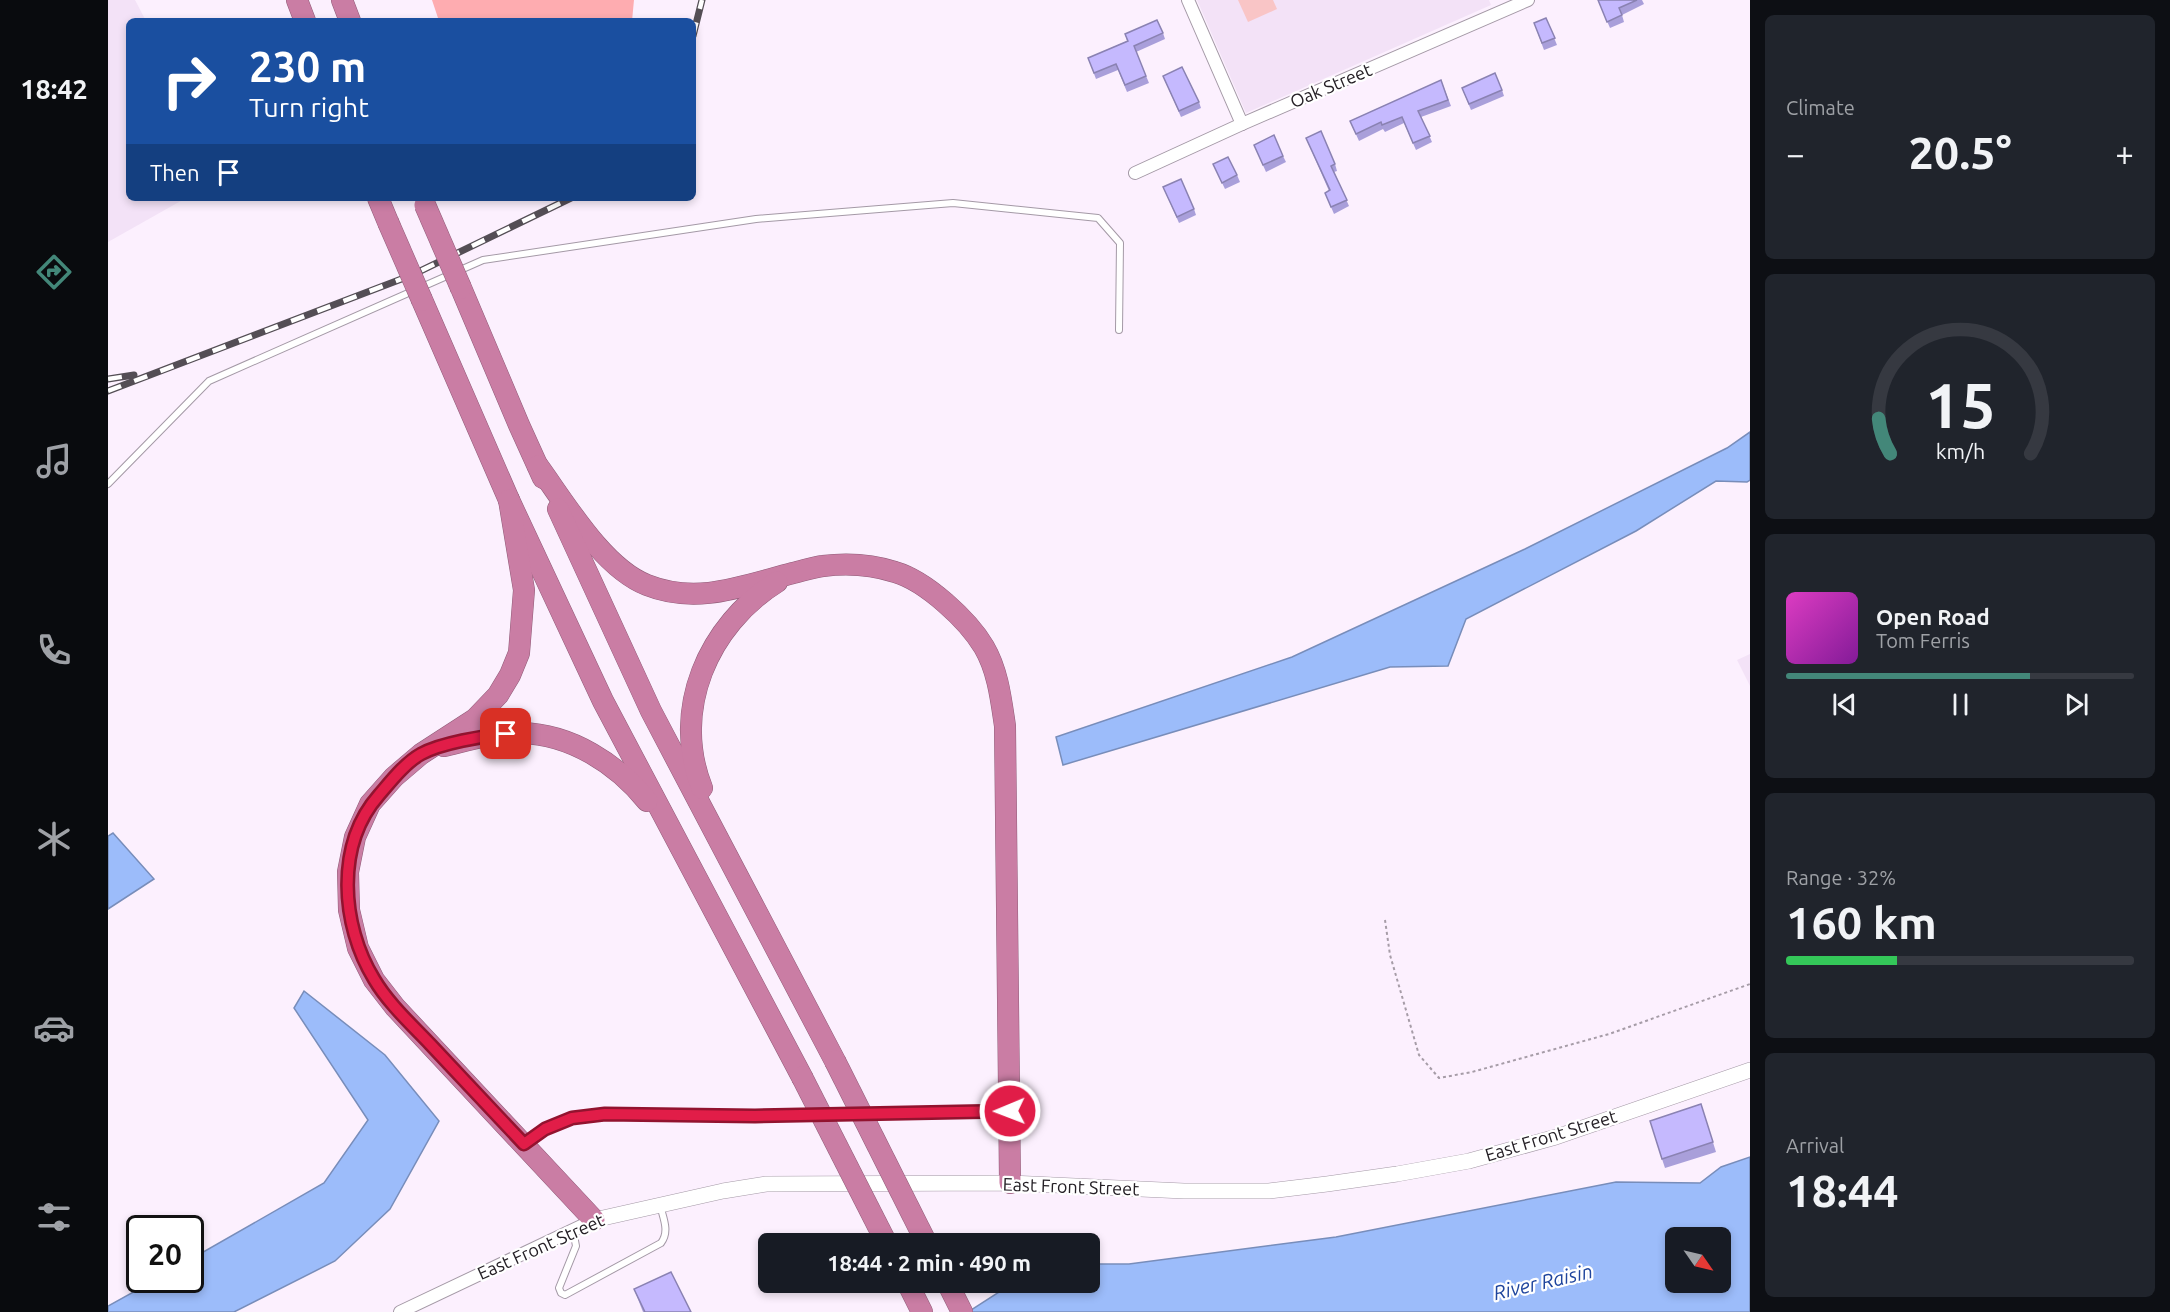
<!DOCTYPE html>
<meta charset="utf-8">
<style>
:root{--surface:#171b24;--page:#20242c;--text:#f1f3f6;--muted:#9ea1a6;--line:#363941;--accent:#438779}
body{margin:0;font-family:Ubuntu,sans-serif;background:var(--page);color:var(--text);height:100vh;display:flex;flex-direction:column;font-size:22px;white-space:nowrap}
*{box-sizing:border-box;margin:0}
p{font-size:20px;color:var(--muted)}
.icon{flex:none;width:33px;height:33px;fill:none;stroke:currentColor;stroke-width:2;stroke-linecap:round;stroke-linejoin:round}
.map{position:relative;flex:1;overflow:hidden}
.panel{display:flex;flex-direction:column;gap:15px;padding:15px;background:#0d0f14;width:420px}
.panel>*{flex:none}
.top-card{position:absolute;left:18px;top:18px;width:570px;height:183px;border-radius:9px;box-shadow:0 3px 9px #0003;background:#1a4fa0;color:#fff;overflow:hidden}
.needle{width:39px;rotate:124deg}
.tools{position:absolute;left:1557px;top:1227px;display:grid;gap:12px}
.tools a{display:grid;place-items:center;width:66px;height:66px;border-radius:9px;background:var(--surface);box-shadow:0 3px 9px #0003;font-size:30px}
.speed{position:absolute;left:18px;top:1215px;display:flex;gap:12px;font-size:30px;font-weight:700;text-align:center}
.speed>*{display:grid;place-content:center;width:78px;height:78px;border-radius:50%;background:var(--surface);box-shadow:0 3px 9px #0003;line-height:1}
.speed .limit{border:3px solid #111;border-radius:9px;background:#fff;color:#111}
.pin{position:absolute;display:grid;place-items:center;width:51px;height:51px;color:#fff;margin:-26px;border-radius:12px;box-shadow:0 3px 9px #0006}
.me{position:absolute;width:66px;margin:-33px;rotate:269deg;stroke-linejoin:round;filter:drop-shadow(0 0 4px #0008)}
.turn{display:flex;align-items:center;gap:21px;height:126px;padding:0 24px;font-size:27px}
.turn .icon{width:78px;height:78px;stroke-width:2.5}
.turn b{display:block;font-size:42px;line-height:51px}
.then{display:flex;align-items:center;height:57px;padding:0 24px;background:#0003;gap:12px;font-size:22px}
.big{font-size:45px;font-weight:700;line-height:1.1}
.panel .card{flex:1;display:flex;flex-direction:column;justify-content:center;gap:9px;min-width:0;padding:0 21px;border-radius:9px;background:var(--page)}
.panel .dial{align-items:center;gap:0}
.dial svg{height:156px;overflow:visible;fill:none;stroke:var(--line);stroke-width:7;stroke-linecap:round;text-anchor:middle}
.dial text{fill:var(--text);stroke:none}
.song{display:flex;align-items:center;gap:18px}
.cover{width:72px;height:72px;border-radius:9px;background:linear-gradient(135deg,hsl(310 70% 55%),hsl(290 70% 35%))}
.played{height:6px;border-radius:3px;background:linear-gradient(90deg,var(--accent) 70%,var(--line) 70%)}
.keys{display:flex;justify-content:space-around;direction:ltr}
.heat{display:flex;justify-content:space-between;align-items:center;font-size:33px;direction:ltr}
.charge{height:9px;border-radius:4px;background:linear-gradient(90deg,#34c759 32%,var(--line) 0)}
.trip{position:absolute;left:650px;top:1233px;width:342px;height:60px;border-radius:9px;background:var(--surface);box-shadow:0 3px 9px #0003;font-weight:700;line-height:60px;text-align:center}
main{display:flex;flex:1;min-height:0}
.tabs{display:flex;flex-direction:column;width:108px;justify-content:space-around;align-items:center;background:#090b0e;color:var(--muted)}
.tabs .icon{width:42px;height:42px}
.tabs .selected{color:var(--accent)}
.tabs b{font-size:27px;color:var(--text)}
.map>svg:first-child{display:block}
</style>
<main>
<nav class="tabs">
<b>18:42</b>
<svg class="icon selected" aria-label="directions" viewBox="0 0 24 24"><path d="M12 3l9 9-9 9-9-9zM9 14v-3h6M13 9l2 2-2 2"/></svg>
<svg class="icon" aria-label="music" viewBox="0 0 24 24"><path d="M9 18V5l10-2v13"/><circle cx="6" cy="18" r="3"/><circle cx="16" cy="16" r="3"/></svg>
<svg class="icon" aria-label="phone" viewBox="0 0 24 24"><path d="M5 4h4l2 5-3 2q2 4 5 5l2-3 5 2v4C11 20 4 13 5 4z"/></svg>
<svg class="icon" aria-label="climate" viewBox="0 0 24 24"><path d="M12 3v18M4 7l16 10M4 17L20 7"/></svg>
<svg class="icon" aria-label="car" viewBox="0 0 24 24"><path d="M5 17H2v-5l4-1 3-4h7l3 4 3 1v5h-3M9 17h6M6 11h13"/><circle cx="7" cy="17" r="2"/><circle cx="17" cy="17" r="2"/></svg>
<svg class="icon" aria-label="filters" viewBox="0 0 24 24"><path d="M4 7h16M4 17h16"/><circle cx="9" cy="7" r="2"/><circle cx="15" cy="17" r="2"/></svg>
</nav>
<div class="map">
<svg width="1642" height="1312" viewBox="0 0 1642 1312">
<rect width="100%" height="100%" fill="#fcf0fe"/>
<g fill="#f3e2f7">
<polygon points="0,0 27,0 38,21 21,21 21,198 78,198 0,242"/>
<polygon points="1089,0 1381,0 1383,5 1138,113"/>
<polygon points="1642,654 1642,686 1629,660"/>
</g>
<polygon fill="#f9c5c6" points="1130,0 1165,0 1169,9 1140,22"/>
<polygon fill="#feacb0" points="324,0 526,0 524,21 331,21"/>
<g fill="#9cbcfa" stroke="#788dba" stroke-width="1.5" fill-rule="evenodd">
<polygon points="1642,432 1642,480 1639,482 1608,481 1528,531 1358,619 1340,666 1282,667 955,765 948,737 1184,657 1417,549 1619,448"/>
<polygon points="5,833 46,879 0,909 0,836"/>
<polygon points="196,991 277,1055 331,1121 282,1209 227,1261 126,1312 0,1312 0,1306 47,1280 82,1280 83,1259 216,1183 260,1120 186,1008"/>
<path d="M1642,1157V1312H860L905,1283L981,1282V1264H1021L1228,1237L1508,1182L1592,1183L1613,1167ZM1568,1238H1612V1282H1568Z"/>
</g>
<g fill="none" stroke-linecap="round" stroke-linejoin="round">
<defs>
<g id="service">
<polyline points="0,484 101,381 375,260 648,219 845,203 990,218 1012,243 1011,330"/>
<polyline points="717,1114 749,1114"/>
<polyline points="759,1114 899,1111"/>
<path d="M418,1143C432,1133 446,1124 462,1118C482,1112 506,1114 527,1114C587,1113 647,1116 707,1115"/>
<path d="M465,1230L468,1246L451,1288L453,1293L457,1295L553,1243C562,1231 555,1218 552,1205"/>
</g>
<g id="minor">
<polyline points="1080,0 1134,124"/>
<polyline points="1027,173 1134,124 1420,0"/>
<polyline points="292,1312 486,1220"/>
</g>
<polyline id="tertiary" points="486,1220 615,1191 658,1184 902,1183 1076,1191 1161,1191 1219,1184 1289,1174 1361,1161 1448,1137 1642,1070"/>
<g id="motorway">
<polyline points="189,0 197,21"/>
<polyline points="234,0 242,21"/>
<polyline points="270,198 280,222"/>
<polyline points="353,288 411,425 435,478"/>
<polyline points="314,300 401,500 495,701 694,1077"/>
<path d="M430,466C457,503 495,568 539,585C589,605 635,586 685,573C695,571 705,567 715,566C739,563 765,565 787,572C818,581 860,620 876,647C890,671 893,699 897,726L902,1183"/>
<polyline points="401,500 416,590 411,653 402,675 390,695 367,719 313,754 286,777 262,804 247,837 240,872 241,910 250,948 266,980 287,1007 486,1220"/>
<polyline points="450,509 543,711 727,1061"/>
<path d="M336,746C361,740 387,732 413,733C463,734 509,764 539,801"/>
<path d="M594,788C563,710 600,625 669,582"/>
<polyline points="799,1282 814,1312"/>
<polyline points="839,1282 854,1312"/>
</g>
</defs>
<use href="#service" stroke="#a499a6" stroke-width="8"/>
<use href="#minor" stroke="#a499a6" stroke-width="14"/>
<use href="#tertiary" stroke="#a499a6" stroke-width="16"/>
<use href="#motorway" stroke="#905c78" stroke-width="22"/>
<polyline stroke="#a69ca7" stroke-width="2" stroke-dasharray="3 3" stroke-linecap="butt" points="1277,920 1282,955 1311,1055 1331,1078 1364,1072 1501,1034 1642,984"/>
<use href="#service" stroke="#fff" stroke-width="6"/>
<use href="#minor" stroke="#fff" stroke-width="12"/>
<use href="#tertiary" stroke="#fff" stroke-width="15"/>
<use href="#motorway" stroke="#ca7da4" stroke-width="21"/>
<defs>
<g id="rail">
<polyline points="585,36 594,0"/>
<polyline points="0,379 26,375"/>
<polyline points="0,391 304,275 463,198"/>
</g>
</defs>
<use href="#rail" stroke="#544e55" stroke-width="7"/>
<use href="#rail" stroke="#fff" stroke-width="4.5" stroke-dasharray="14" stroke-linecap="butt"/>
<defs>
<g id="motorway-bridge">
<polyline points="317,205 353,288"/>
<polyline points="280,222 314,300"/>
<polyline points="727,1061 819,1244"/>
<polyline points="694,1077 779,1244"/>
</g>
</defs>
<use href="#motorway-bridge" stroke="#905c78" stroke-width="22" stroke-linecap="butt"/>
<use href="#motorway-bridge" stroke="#ca7da4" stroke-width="21"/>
</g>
<g fill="#a99fda">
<polygon points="1490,0 1534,0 1536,4 1514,15 1516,22 1502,28"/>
<polygon points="1438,18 1449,45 1436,50 1426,23"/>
<polygon points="1055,33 1057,39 1028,52 1041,83 1019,92 1010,70 988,79 980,58 1019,41 1017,34"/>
<polygon points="1055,76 1091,102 1093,108 1073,117"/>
<polygon points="1333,80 1343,106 1313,117 1324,142 1308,150 1296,123 1277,132 1275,129 1251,141 1242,121"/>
<polygon points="1354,88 1394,90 1396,96 1363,110"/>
<polygon points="1198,138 1227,164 1229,171 1226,172 1241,206 1226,214 1217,193 1221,191"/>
<polygon points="1146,145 1175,156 1178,162 1158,172"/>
<polygon points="1105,164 1129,175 1132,182 1117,189"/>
<polygon points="1055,187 1086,209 1088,215 1071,223"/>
<polygon points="1593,1104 1608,1152 1557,1168 1554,1159"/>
<polygon points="526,1289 583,1312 535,1312"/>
</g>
<g fill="#c5b9fe" stroke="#8a82b2" stroke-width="1.5">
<polygon points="1490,0 1529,0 1511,8 1514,15 1499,22"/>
<polygon points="1438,18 1447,38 1434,43 1426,23"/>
<polygon points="1049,20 1055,33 1026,46 1038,76 1017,85 1008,64 986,73 980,58 1020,41 1017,34"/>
<polygon points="1074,67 1091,102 1071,111 1055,76"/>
<polygon points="1387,73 1394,90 1361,104 1354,88"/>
<polygon points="1333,80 1340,100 1310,111 1322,136 1305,143 1294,117 1274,125 1273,122 1248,134 1242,121"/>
<polygon points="1213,131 1227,164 1223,166 1239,200 1223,207 1217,193 1222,190 1198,138"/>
<polygon points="1166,135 1175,156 1155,165 1146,145"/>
<polygon points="1120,157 1129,175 1114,183 1105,164"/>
<polygon points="1073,179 1086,209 1069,217 1055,187"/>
<polygon points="1593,1104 1605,1142 1554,1159 1542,1121"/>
<polygon points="563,1272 583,1312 537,1312 526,1289"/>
</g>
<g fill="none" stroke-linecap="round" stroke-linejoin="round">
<defs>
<path id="route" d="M398,734C375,736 333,743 313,754C297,763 283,781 271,795C227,845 233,925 266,979C280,1003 303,1024 322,1044C354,1078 385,1111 416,1144L437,1129L464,1118L497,1114L647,1116L902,1111"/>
</defs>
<use href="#route" stroke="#92132f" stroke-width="15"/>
<use href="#route" stroke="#e11d48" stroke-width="10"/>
</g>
<g text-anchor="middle" stroke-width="4.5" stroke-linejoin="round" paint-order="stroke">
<g font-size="18" fill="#252026" stroke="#fff">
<text transform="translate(1223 86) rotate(-23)" y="6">Oak Street</text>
<text transform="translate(1443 1136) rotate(-17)" y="6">East Front Street</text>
<text transform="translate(963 1187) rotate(2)" y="6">East Front Street</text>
<text transform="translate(433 1247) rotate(-24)" y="6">East Front Street</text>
</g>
<g font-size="20" font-style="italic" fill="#1f459d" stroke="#fff">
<text transform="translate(1435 1282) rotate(-13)" y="7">River Raisin</text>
</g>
</g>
</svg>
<div class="tools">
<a><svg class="needle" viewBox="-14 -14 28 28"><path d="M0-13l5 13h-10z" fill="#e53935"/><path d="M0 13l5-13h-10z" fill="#9ea1a6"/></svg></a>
</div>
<div class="speed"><div class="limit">20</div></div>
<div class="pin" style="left:398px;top:734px;background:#d93025"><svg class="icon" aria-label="arrive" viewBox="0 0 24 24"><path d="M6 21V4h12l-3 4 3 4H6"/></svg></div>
<svg class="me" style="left:902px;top:1111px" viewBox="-20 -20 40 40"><circle r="17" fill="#e11d48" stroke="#fff" stroke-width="3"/><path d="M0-11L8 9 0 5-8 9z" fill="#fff"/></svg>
<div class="trip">18:44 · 2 min · 490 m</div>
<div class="top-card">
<div class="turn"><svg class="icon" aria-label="right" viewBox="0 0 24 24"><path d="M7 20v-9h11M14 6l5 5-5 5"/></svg><div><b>230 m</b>Turn right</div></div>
<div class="then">Then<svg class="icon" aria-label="arrive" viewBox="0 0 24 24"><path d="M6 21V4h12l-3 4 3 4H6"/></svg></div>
</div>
</div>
<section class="panel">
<div class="card"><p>Climate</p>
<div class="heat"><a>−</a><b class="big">20.5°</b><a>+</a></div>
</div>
<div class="card dial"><svg viewBox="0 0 100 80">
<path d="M14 69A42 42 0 1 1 86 69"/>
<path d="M14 69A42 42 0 0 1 8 51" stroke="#438779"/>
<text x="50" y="56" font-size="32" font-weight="700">15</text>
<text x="50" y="72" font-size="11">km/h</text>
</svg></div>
<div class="card">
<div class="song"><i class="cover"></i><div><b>Open Road</b><p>Tom Ferris</p></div></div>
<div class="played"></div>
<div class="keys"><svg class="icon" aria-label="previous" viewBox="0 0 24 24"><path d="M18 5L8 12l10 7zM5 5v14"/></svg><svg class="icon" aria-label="pause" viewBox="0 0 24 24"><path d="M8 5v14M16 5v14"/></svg><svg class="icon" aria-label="next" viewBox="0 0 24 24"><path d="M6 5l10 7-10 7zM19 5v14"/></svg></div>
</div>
<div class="card"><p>Range · 32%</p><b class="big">160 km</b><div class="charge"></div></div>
<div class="card"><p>Arrival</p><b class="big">18:44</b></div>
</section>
</main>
